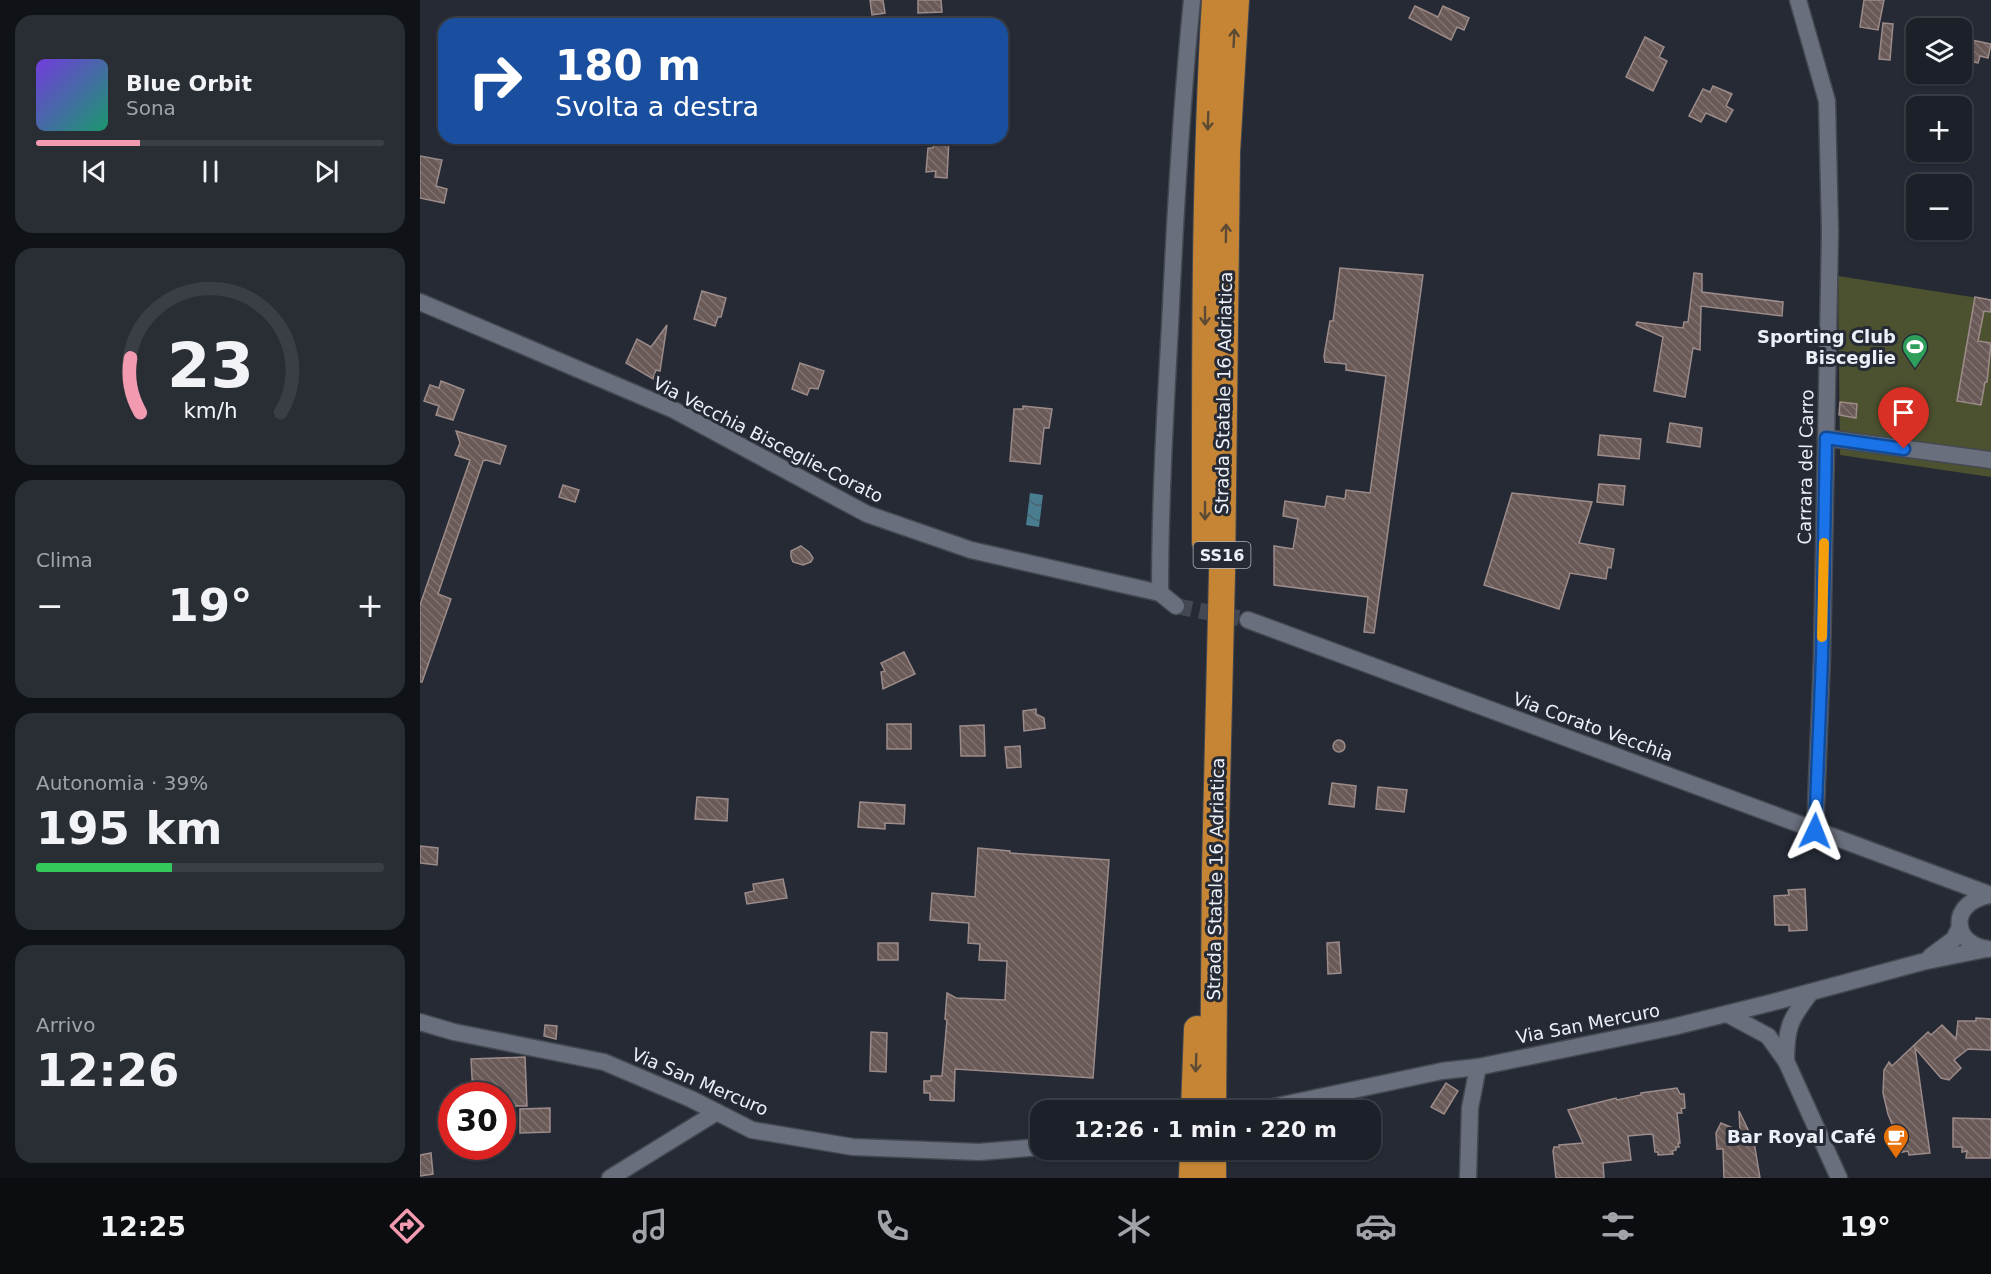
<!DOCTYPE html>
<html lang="it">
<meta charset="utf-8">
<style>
:root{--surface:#1c2028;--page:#292d34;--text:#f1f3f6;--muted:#a0a3a8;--line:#3a3e45;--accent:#f19ab0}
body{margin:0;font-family:"DejaVu Sans",sans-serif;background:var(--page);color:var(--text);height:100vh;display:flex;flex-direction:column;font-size:22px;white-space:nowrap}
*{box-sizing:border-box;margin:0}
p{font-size:20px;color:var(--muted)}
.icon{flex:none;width:33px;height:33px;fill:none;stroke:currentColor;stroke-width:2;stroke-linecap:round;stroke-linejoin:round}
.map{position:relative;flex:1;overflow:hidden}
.side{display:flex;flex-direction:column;gap:15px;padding:15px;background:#0f1216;width:420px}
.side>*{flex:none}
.banner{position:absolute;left:18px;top:18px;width:570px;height:126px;border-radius:18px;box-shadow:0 2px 4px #0004,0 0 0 2px var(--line);background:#1a4fa0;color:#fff;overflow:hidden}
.controls{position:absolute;left:1486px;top:18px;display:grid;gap:12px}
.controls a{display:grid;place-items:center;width:66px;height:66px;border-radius:12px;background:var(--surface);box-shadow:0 2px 4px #0004,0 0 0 2px var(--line);font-size:30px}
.speed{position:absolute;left:18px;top:1082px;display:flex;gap:12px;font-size:30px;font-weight:700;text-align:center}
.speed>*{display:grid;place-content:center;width:78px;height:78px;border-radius:50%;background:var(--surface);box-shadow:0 2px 4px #0004,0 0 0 2px var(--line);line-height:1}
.speed .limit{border:9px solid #d22;background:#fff;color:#111}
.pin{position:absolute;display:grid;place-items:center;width:51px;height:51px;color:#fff;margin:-62px -26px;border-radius:50% 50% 50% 0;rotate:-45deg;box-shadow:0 0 6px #0007}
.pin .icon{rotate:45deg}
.me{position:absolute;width:66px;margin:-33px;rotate:2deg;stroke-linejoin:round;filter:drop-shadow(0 0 4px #0008)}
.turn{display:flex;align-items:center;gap:21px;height:126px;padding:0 18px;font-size:27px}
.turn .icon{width:78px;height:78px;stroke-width:2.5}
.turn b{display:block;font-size:42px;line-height:51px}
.big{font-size:45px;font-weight:700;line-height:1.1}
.side .card{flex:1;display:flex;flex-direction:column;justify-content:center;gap:9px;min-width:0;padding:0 21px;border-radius:18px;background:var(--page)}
.side .dial{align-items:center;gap:0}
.dial svg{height:156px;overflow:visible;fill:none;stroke:var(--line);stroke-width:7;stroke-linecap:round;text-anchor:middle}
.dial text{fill:var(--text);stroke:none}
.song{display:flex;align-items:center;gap:18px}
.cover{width:72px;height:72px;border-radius:9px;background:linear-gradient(135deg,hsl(260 70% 55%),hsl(160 70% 35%))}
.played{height:6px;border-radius:3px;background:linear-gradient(90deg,var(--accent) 30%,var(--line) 30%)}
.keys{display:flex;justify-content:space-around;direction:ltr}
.heat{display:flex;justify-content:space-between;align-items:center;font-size:33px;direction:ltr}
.charge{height:9px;border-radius:4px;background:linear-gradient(90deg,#34c759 39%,var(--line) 0)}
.trip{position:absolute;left:610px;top:1100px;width:351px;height:60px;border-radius:18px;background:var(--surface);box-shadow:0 2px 4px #0004,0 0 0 2px var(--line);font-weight:700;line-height:60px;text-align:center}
.menu{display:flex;height:96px;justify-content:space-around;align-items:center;background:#0b0d10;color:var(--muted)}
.menu .icon{width:42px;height:42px}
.menu .active{color:var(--accent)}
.menu b{font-size:27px;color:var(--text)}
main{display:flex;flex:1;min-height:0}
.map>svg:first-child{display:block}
</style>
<main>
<section class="side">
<div class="card">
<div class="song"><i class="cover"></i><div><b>Blue Orbit</b><p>Sona</p></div></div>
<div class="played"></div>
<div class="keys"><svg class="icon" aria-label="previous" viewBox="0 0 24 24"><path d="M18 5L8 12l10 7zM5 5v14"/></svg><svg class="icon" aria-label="pause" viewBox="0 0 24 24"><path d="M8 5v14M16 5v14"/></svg><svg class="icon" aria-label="next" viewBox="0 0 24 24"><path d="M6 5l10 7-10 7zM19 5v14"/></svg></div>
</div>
<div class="card dial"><svg viewBox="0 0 100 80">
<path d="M14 69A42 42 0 1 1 86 69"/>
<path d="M14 69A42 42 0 0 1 9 41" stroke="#f19ab0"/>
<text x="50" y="56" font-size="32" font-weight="700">23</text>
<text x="50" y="72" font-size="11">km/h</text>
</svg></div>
<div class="card"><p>Clima</p>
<div class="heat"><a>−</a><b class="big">19°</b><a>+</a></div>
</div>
<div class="card"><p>Autonomia · 39%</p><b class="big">195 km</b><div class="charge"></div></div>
<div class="card"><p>Arrivo</p><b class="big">12:26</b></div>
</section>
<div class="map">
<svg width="1571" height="1178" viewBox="0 0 1571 1178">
<defs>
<pattern id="water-waves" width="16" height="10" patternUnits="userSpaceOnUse" patternTransform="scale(1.5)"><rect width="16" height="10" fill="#4a7d8f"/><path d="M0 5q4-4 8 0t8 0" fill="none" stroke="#496570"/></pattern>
<pattern id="building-back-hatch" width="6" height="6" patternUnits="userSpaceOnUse" patternTransform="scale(1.5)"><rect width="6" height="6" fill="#695957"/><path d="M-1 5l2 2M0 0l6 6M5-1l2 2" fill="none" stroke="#7f7170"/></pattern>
</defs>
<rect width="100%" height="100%" fill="#252a35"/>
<polygon fill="#4c5230" points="1418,276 1571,300 1571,477 1420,455"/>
<polygon fill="url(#water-waves)" points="610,493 623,495 619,527 606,525"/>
<g fill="url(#building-back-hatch)" stroke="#9c8b89" stroke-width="1.5">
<polygon points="450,0 463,0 465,13 452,15"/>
<polygon points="498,0 521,0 522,12 498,13"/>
<polygon points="1444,0 1464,0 1458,30 1440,27"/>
<polygon points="995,6 1018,17 1023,6 1049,18 1044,30 1037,27 1031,40 989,18"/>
<polygon points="1463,23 1473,24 1470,60 1459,59"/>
<polygon points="1225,37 1244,47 1239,57 1247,61 1233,91 1206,77"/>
<polygon points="1542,38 1571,44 1568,58 1560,56 1558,63 1542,60"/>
<polygon points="1293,86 1312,94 1306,106 1313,110 1306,122 1286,113 1281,122 1269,116 1283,89 1290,92"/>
<polygon points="514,138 529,139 527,178 515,177 516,171 506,172 508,148 513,148"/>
<polygon points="0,156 22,160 16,186 27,189 24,203 0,198"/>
<polygon points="920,268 1003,275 954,633 944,632 948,597 854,585 854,546 873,549 878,519 863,516 865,501 905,507 907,496 925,499 926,490 950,493 966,376 926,370 926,364 905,362 904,356 910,321 913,321"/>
<polygon points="1274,273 1282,274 1282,292 1363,302 1362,316 1281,306 1280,350 1273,348 1265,397 1234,391 1243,337 1216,325 1217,322 1263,328 1264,322 1268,322"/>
<polygon points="282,291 306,298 301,317 298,317 295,326 274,319"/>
<polygon points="1555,297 1571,300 1571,312 1564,311 1558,341 1571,343 1567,382 1565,382 1561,405 1537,401"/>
<polygon points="247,325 240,371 236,370 233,379 206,363 217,339 231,347"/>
<polygon points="380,363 404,371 398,389 390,388 387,395 372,389"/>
<polygon points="21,381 44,390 33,420 16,415 19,406 4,401 10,385 19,388"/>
<polygon points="1420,402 1437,404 1436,418 1419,415"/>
<polygon points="603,406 632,409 629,428 624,428 620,464 590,461 594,409 603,409"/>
<polygon points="1250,423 1282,428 1280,447 1247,442"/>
<polygon points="36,431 86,446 80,464 66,460 63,461 18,594 31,599 2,682 0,682 0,605 50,460 35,455 40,443"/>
<polygon points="1180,435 1221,439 1219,459 1178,455"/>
<polygon points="1179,484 1205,486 1203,505 1177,502"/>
<polygon points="143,485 159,490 155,502 139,497"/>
<polygon points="1092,493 1172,502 1159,543 1194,549 1191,568 1188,567 1186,579 1150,573 1139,609 1064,585"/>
<polygon points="381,546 389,552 393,558 391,562 383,565 373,562 371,557 371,551"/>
<polygon points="484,652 495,674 463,689 461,672 465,671 461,663"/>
<polygon points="616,709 616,714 624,718 625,728 604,731 603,711"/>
<rect x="467" y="724" width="24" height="25"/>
<polygon points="564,725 565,756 541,756 540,726"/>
<circle cx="919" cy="746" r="6"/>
<polygon points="600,746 601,767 587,768 585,747"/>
<polygon points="912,783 936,786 934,807 909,804"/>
<polygon points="958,787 987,790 984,812 956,809"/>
<polygon points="277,797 308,799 307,821 275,819"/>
<polygon points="440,802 485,805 484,824 465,823 465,829 438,827"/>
<polygon points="0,846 18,848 17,865 0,863"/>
<polygon points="558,848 590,851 590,853 689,860 673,1078 535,1069 534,1101 510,1100 510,1093 504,1093 504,1081 511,1081 511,1076 522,1076 527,1020 525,1019 527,993 536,998 585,1000 587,961 559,960 560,944 548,943 549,923 510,920 512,893 555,897"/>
<polygon points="363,879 367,898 327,904 325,893 334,891 333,884"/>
<polygon points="1385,889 1387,930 1369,931 1369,925 1355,925 1354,896 1369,895 1368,890"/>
<polygon points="919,942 921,973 908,974 907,943"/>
<rect x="458" y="943" width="20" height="17"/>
<polygon points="1556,1018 1571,1019 1571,1050 1548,1049 1534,1060 1541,1068 1529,1080 1521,1078 1495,1048 1510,1153 1489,1155 1488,1151 1477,1153 1474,1129 1468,1114 1463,1093 1464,1070 1469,1062 1472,1066 1508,1032 1511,1035 1522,1025 1536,1039 1538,1021 1556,1021"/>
<polygon points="125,1025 137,1026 136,1039 124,1036"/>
<polygon points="451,1032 467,1033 466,1072 450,1071"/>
<polygon points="105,1057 107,1106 82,1106 82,1095 53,1095 51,1059"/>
<polygon points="1026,1083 1038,1091 1024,1114 1011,1107"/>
<polygon points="1257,1088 1260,1094 1264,1094 1265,1108 1261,1109 1262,1113 1257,1113 1260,1143 1258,1143 1259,1147 1256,1147 1256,1150 1252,1151 1253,1154 1238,1155 1238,1152 1235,1152 1233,1135 1230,1134 1208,1136 1211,1160 1183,1163 1184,1178 1136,1178 1133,1151 1134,1147 1139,1147 1139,1145 1163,1143 1148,1110 1196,1098 1197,1100 1221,1095 1221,1093"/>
<polygon points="130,1108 130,1132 100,1133 100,1109"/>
<polygon points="1319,1111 1334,1142 1340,1178 1304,1178 1303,1149 1297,1149 1296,1133 1301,1123 1320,1131"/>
<polygon points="1533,1118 1571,1119 1571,1158 1546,1158 1547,1151 1542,1152 1542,1147 1533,1147"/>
<polygon points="11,1153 13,1174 0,1176 0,1155"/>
</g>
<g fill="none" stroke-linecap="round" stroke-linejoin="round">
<polyline stroke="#434852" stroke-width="16" stroke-dasharray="16 8" stroke-linecap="butt" points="756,606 828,620"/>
<defs>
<g id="minor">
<polyline points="1378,0 1407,101 1410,232 1402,657 1395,831"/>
<polyline points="0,302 254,410 447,514 551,550 740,593 756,606"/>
<polyline points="1406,438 1571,460"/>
<path d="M740,593C740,504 745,415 750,326C755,217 761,108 772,0"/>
<polyline points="828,620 1571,895"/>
<path d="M1568,949C1532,945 1527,902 1571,895"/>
<polyline points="1510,957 1534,939 1540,927"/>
<polyline points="1307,1014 1348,1036 1366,1061 1419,1178"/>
<polyline points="0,1022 34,1032 184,1062 271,1099 332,1130 433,1147 559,1152 621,1147"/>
<path d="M1366,1061C1366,1027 1370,1019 1391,992"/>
<polyline points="839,1110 1022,1071 1058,1067 1253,1027 1350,1003 1502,962 1566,949"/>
<polyline points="190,1178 297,1112"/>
<polyline points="1048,1178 1050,1108 1058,1067"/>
</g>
<g id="highway">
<path d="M785,542C785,361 784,181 795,0"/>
<polyline points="774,1110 777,1029"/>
<polyline points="793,1110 795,869 802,573 807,152 816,0"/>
<polyline points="772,1178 773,1149"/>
<polyline points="793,1178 793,1149"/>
</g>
</defs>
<use href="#minor" stroke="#434851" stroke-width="19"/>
<use href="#highway" stroke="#434851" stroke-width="28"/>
<use href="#minor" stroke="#696f7c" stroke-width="16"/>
<use href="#highway" stroke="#c58534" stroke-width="26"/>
</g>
<defs><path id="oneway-shaft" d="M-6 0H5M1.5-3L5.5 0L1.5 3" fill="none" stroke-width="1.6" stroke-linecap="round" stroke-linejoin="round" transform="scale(1.5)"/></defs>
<g stroke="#5d4a35">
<use href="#oneway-shaft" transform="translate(814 38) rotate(-87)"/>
<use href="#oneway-shaft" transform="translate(788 121) rotate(92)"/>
<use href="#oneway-shaft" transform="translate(806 233) rotate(-89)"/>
<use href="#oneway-shaft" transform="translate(785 316) rotate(90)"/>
<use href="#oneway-shaft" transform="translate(785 511) rotate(90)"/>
<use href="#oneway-shaft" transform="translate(776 1063) rotate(92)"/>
</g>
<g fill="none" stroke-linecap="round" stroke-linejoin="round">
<defs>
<polyline id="route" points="1395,831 1402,657 1406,438 1484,449"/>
</defs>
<use href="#route" stroke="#114b97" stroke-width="15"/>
<use href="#route" stroke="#1a73e8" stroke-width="10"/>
<polyline stroke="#f59e0b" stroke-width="10" points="1402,637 1404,543"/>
</g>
<defs>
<symbol id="stadium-pin" viewBox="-11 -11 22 30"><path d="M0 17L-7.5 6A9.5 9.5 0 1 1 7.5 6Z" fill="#2e9e5b" stroke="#252a35"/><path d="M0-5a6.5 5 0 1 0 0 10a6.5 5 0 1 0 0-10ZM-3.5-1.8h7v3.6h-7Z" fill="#fff"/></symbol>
<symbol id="cafe-pin" viewBox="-11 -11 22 30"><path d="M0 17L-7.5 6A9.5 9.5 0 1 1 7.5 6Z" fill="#e8710a" stroke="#252a35"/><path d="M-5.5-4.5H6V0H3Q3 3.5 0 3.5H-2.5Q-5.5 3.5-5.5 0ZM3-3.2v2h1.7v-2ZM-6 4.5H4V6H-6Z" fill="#fff"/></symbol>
</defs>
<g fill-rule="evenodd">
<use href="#stadium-pin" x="1480" y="332" width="30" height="40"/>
<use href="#cafe-pin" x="1461" y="1122" width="30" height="40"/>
</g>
<g text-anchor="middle" stroke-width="6" stroke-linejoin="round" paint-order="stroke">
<rect fill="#252a35" stroke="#b0b5bd" stroke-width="1.5" x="773.5" y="542" width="57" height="26" rx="4.5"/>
<g font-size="16" font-weight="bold" fill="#ecf0f7">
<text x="802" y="561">SS16</text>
</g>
<g font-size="18" font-weight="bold" fill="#ecf0f7" stroke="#252a35" text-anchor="end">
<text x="1476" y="343">Sporting Club<tspan x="1476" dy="21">Bisceglie</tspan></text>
<text x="1456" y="1143">Bar Royal Café</text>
</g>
<g font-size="18" fill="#ecf0f7" stroke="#252a35">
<text transform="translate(804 393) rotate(-89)" y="6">Strada Statale 16 Adriatica</text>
<text transform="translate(348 440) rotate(27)" y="6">Via Vecchia Bisceglie-Corato</text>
<text transform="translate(1386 467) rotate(-89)" y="6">Carrara del Carro</text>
<text transform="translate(1173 727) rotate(20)" y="6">Via Corato Vecchia</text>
<text transform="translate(796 879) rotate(-89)" y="6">Strada Statale 16 Adriatica</text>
<text transform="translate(1168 1024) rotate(-11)" y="6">Via San Mercuro</text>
<text transform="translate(280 1082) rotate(23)" y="6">Via San Mercuro</text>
</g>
</g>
</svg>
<div class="controls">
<a><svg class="icon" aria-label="layers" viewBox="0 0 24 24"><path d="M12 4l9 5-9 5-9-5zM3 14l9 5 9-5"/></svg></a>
<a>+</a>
<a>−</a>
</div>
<div class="speed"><div class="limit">30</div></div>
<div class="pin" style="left:1484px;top:449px;background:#d93025"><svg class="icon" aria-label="arrive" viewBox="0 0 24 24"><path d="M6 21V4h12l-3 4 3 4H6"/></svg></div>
<svg class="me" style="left:1395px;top:831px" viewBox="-20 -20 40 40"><path d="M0-17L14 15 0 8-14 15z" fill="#1a73e8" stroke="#fff" stroke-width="4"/></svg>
<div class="trip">12:26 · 1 min · 220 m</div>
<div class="banner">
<div class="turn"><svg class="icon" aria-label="right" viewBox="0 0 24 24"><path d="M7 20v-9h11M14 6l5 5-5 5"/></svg><div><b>180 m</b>Svolta a destra</div></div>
</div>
</div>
</main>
<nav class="menu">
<b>12:25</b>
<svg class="icon active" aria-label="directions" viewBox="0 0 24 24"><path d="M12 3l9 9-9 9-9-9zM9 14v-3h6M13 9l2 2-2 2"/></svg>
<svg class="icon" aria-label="music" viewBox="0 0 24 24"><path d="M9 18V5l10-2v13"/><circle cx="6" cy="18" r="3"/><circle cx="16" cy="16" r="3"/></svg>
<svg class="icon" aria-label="phone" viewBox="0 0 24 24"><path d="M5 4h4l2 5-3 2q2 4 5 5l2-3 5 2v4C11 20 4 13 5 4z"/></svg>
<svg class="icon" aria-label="climate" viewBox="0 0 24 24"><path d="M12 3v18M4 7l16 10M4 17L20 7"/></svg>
<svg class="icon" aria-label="car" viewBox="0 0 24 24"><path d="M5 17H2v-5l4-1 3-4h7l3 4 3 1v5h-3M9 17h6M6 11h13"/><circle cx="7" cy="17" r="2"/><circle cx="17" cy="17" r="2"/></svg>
<svg class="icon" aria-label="filters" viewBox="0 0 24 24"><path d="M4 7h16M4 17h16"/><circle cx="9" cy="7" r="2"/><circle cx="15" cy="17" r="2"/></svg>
<b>19°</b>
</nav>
